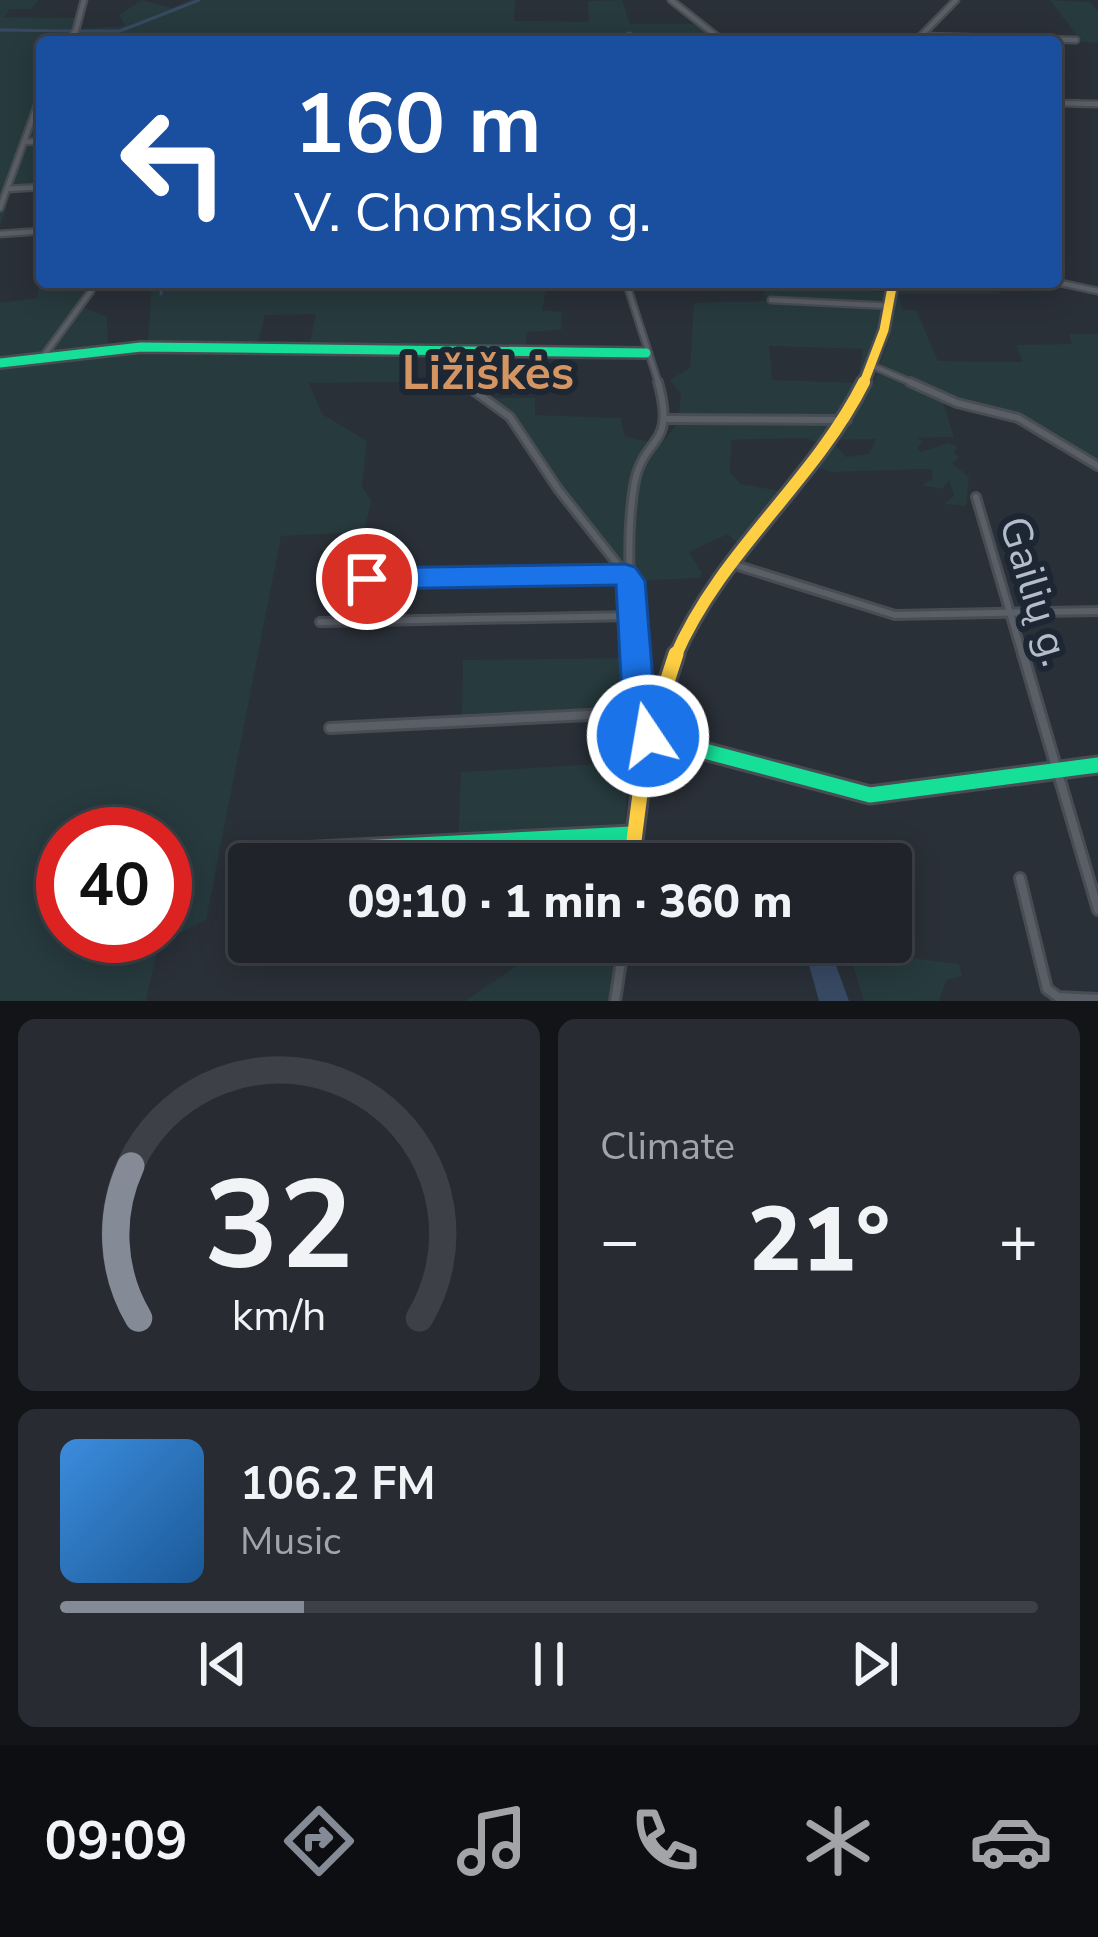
<!DOCTYPE html>
<meta charset="utf-8">
<style>
:root{--surface:#20242a;--page:#282c32;--text:#f1f3f6;--muted:#a2a4a8;--line:#3d4147;--accent:#848b96}
body{margin:0;font-family:"Nunito Sans",sans-serif;background:var(--page);color:var(--text);height:100vh;display:flex;flex-direction:column;font-size:45px;white-space:nowrap}
*{box-sizing:border-box;margin:0}
p{font-size:39px;color:var(--muted)}
.icon{flex:none;width:66px;height:66px;fill:none;stroke:currentColor;stroke-width:2;stroke-linecap:round;stroke-linejoin:round}
.map{position:relative;height:1001px;overflow:hidden}
.drawer{display:flex;flex-direction:column;gap:18px;padding:18px;background:#121417;flex:1}
.drawer>*{flex:none}
.banner{position:absolute;left:36px;top:36px;width:1026px;height:252px;border-radius:12px;box-shadow:0 6px 30px #0003,0 0 0 3px var(--line);background:#1a4fa0;color:#fff;overflow:hidden}
.speed{position:absolute;left:36px;top:807px;display:flex;gap:24px;font-size:60px;font-weight:700;text-align:center}
.speed>*{display:grid;place-content:center;width:156px;height:156px;border-radius:50%;background:var(--surface);box-shadow:0 6px 30px #0003,0 0 0 3px var(--line);line-height:1}
.speed .limit{border:18px solid #d22;background:#fff;color:#111}
.pin{position:absolute;display:grid;place-items:center;width:102px;height:102px;color:#fff;margin:-51px;border:6px solid #fff;border-radius:50%;box-shadow:0 3px 12px #0007}
.me{position:absolute;width:132px;margin:-66px;rotate:348deg;stroke-linejoin:round;filter:drop-shadow(0 0 9px #0008)}
.turn{display:flex;align-items:center;gap:42px;height:252px;padding:0 60px;font-size:54px}
.turn .icon{width:156px;height:156px;stroke-width:2.5}
.turn b{display:block;font-size:84px;line-height:102px}
.big{font-size:90px;font-weight:800;line-height:1.1}
.drawer .widget{flex:1;display:flex;flex-direction:column;justify-content:center;gap:18px;min-width:0;padding:0 42px;border-radius:18px;background:var(--page)}
.drawer .dial{align-items:center;gap:0}
.dial svg{height:312px;overflow:visible;fill:none;stroke:var(--line);stroke-width:7;stroke-linecap:round;text-anchor:middle}
.dial text{fill:var(--text);stroke:none}
.song{display:flex;align-items:center;gap:36px}
.cover{width:144px;height:144px;border-radius:18px;background:linear-gradient(135deg,hsl(210 70% 55%),hsl(210 70% 35%))}
.played{height:12px;border-radius:6px;background:linear-gradient(90deg,var(--accent) 25%,var(--line) 25%)}
.keys{display:flex;justify-content:space-around;direction:ltr}
.heat{display:flex;justify-content:space-between;align-items:center;font-size:66px;direction:ltr}
.drawer .tiles{flex:1;display:grid;gap:18px;grid-template-columns:1fr 1fr}
.widget:last-child{grid-column:span 2}
.trip{position:absolute;left:228px;top:843px;width:684px;height:120px;border-radius:12px;background:var(--surface);box-shadow:0 6px 30px #0003,0 0 0 3px var(--line);font-weight:800;line-height:120px;text-align:center}
.menu{display:flex;height:192px;justify-content:space-around;align-items:center;background:#0d0e11;color:var(--muted)}
.menu .icon{width:84px;height:84px}
.menu .current{color:var(--accent)}
.menu b{font-size:54px;color:var(--text)}
.map>svg:first-child{display:block}
</style>
<div class="map">
<svg width="1098" height="1001" viewBox="0 0 1098 1001">
<rect width="100%" height="100%" fill="#2a3038"/>
<g fill="#273a3e" fill-rule="evenodd">
<polygon points="0,0 39,0 31,9 10,9 4,17 75,18 74,29 125,26 119,15 142,0 172,8 190,0 515,0 514,21 589,22 588,1 622,0 630,24 697,24 722,42 671,34 670,42 638,42 636,34 552,35 551,42 42,42 42,169 37,184 14,186 0,225"/>
<polygon points="1050,0 1090,2 1098,11 1098,43 1082,42"/>
<path d="M42,265V282H89L77,305L107,317L108,347L148,341L152,282H562L547,286L542,310L562,312L561,330L527,332L525,348H484L480,392L496,398H535V415L621,418L625,437L661,444L678,423L681,394L670,380L690,368L694,303L767,301L760,282H838L840,288L890,293L872,367L824,445L806,438L731,440L730,473L741,484L785,492L740,546L728,534L689,552L702,573L700,578L632,581L642,705L627,787L624,864H617L618,842L458,848L461,772L617,763L611,710L462,718L463,660L626,658L624,582L551,487L505,415L454,382L436,355L419,354L415,382L309,383L322,414L367,441L362,486L371,501L364,532L281,536L206,920L159,943L146,1001H0V303L37,298ZM316,314L309,346L257,348L265,315ZM769,346L863,349L857,383L772,380ZM63,834H165V936H63Z"/>
<polygon points="896,282 995,282 1000,294 898,294 903,310 916,310 938,361 1023,362 1016,345 1072,344 1069,334 1098,334 1098,464 1024,419 960,401 880,364 890,335"/>
<polygon points="878,374 942,399 954,437 917,438 923,442 917,447 921,452 948,443 957,446 954,452 959,458 952,463 969,477 966,506 945,504 954,496 949,480 942,489 922,485 933,479 931,469 831,472 818,468 835,445 846,457 869,454 876,439 839,440"/>
<polygon points="552,942 618,942 609,1001 465,1001"/>
<polygon points="848,950 959,964 962,976 946,980 939,1001 864,1001"/>
</g>
<polygon fill="#384963" points="814,956 834,960 849,1001 819,1001 808,961"/>
<g fill="none" stroke-linecap="round" stroke-linejoin="round">
<g stroke="#384963" stroke-width="3">
<polyline points="0,30 72,31"/>
<polyline points="81,31 120,31 199,0"/>
<polyline points="100,34 114,42"/>
<polyline points="161,294 162,282"/>
</g>
<defs>
<g id="street-far2">
<polyline points="671,0 724,42"/>
<polyline points="629,36 633,42"/>
<polyline points="921,36 1076,40"/>
<polyline points="67,42 76,30 84,0"/>
<polyline points="915,42 956,0"/>
<polyline points="1056,103 1098,104"/>
<polyline points="24,142 42,141"/>
<polyline points="7,189 42,187"/>
<polyline points="0,208 42,92"/>
<polyline points="0,234 42,231"/>
<polyline points="626,282 659,385"/>
<polyline points="1056,282 1098,291"/>
<polyline points="771,300 891,306"/>
<polyline points="439,351 464,385"/>
<polyline points="42,358 91,291"/>
<polyline points="875,367 917,385"/>
</g>
<g id="street-far1">
<polyline points="462,382 510,417 558,489 630,580"/>
<polyline points="910,382 957,403 1018,418 1098,466"/>
<polyline points="665,419 847,420"/>
<polyline points="976,497 1023,657"/>
<polyline points="732,564 895,615 1098,611"/>
<polyline points="324,579 625,574"/>
<polyline points="320,622 633,616"/>
<path d="M635,657C631,602 625,542 634,486C643,433 677,450 658,382"/>
</g>
<g id="street">
<polyline points="635,654 639,714"/>
<polyline points="1023,654 1098,910"/>
<polyline points="330,728 629,713 653,720"/>
<polyline points="1020,878 1047,989 1058,997 1098,999"/>
<polyline points="615,1001 624,942"/>
</g>
<polyline id="fast-far1" points="0,363 141,347 646,353"/>
<g id="fast">
<polyline points="648,736 870,795 1098,765"/>
<polyline points="241,854 631,834"/>
</g>
<polyline id="slow-far2" points="863,385 884,330 893,282"/>
<path id="slow-far1" d="M675,657C720,552 813,483 864,382"/>
<polyline id="slow" points="631,864 646,747 676,654"/>
</defs>
<use href="#street-far2" stroke="#484c53" stroke-width="9"/>
<use href="#street-far1" stroke="#484c53" stroke-width="12"/>
<use href="#street" stroke="#484c53" stroke-width="14"/>
<use href="#fast-far1" stroke="#484c53" stroke-width="14"/>
<use href="#fast" stroke="#484c53" stroke-width="21"/>
<use href="#slow-far2" stroke="#484c53" stroke-width="14"/>
<use href="#slow-far1" stroke="#484c53" stroke-width="18"/>
<use href="#slow" stroke="#484c53" stroke-width="21"/>
<use href="#street-far2" stroke="#5a5e66" stroke-width="4.5"/>
<use href="#street-far1" stroke="#5a5e66" stroke-width="6"/>
<use href="#street" stroke="#5a5e66" stroke-width="8"/>
<use href="#fast-far1" stroke="#16e098" stroke-width="9"/>
<use href="#fast" stroke="#16e098" stroke-width="15"/>
<use href="#slow-far2" stroke="#ffcf43" stroke-width="9"/>
<use href="#slow-far1" stroke="#ffcf43" stroke-width="12"/>
<use href="#slow" stroke="#ffcf43" stroke-width="15"/>
</g>
<polygon fill="#1a73e8" stroke="#114b97" stroke-width="3" points="625,564 635,567 645,581 655,706 665,710 670,720 660,746 648,750 636,746 632,736 635,726 623,714 616,585 367,589 353,579 367,568"/>
<g text-anchor="middle" stroke-width="12" stroke-linejoin="round" paint-order="stroke">
<g font-size="42" fill="#b4bcc9" stroke="#1d2633">
<text transform="translate(1036 591) rotate(73)" y="15">Gailių g.</text>
</g>
<g font-size="48" font-weight="bold" fill="#d59563" stroke="#1d2633">
<text x="488" y="389">Ližiškės</text>
</g>
</g>
</svg>
<div class="speed"><div class="limit">40</div></div>
<div class="pin" style="left:367px;top:579px;background:#d93025"><svg class="icon" aria-label="arrive" viewBox="0 0 24 24"><path d="M6 21V4h12l-3 4 3 4H6"/></svg></div>
<svg class="me" style="left:648px;top:736px" viewBox="-20 -20 40 40"><circle r="17" fill="#1a73e8" stroke="#fff" stroke-width="3"/><path d="M0-11L8 9 0 5-8 9z" fill="#fff"/></svg>
<div class="trip">09:10 · 1 min · 360 m</div>
<div class="banner">
<div class="turn"><svg class="icon" aria-label="left" viewBox="0 0 24 24"><path d="M17 20v-9H6M10 6l-5 5 5 5"/></svg><div><b>160 m</b>V. Chomskio g.</div></div>
</div>
</div>
<section class="drawer">
<div class="tiles">
<div class="widget dial"><svg viewBox="0 0 100 80">
<path d="M14 69A42 42 0 1 1 86 69"/>
<path d="M14 69A42 42 0 0 1 12 30" stroke="#848b96"/>
<text x="50" y="56" font-size="32" font-weight="700">32</text>
<text x="50" y="72" font-size="11">km/h</text>
</svg></div>
<div class="widget"><p>Climate</p>
<div class="heat"><a>−</a><b class="big">21°</b><a>+</a></div>
</div>
<div class="widget">
<div class="song"><i class="cover"></i><div><b>106.2 FM</b><p>Music</p></div></div>
<div class="played"></div>
<div class="keys"><svg class="icon" aria-label="previous" viewBox="0 0 24 24"><path d="M18 5L8 12l10 7zM5 5v14"/></svg><svg class="icon" aria-label="pause" viewBox="0 0 24 24"><path d="M8 5v14M16 5v14"/></svg><svg class="icon" aria-label="next" viewBox="0 0 24 24"><path d="M6 5l10 7-10 7zM19 5v14"/></svg></div>
</div>
</div>
</section>
<nav class="menu">
<b>09:09</b>
<svg class="icon current" aria-label="directions" viewBox="0 0 24 24"><path d="M12 3l9 9-9 9-9-9zM9 14v-3h6M13 9l2 2-2 2"/></svg>
<svg class="icon" aria-label="music" viewBox="0 0 24 24"><path d="M9 18V5l10-2v13"/><circle cx="6" cy="18" r="3"/><circle cx="16" cy="16" r="3"/></svg>
<svg class="icon" aria-label="phone" viewBox="0 0 24 24"><path d="M5 4h4l2 5-3 2q2 4 5 5l2-3 5 2v4C11 20 4 13 5 4z"/></svg>
<svg class="icon" aria-label="climate" viewBox="0 0 24 24"><path d="M12 3v18M4 7l16 10M4 17L20 7"/></svg>
<svg class="icon" aria-label="car" viewBox="0 0 24 24"><path d="M5 17H2v-5l4-1 3-4h7l3 4 3 1v5h-3M9 17h6M6 11h13"/><circle cx="7" cy="17" r="2"/><circle cx="17" cy="17" r="2"/></svg>
</nav>
